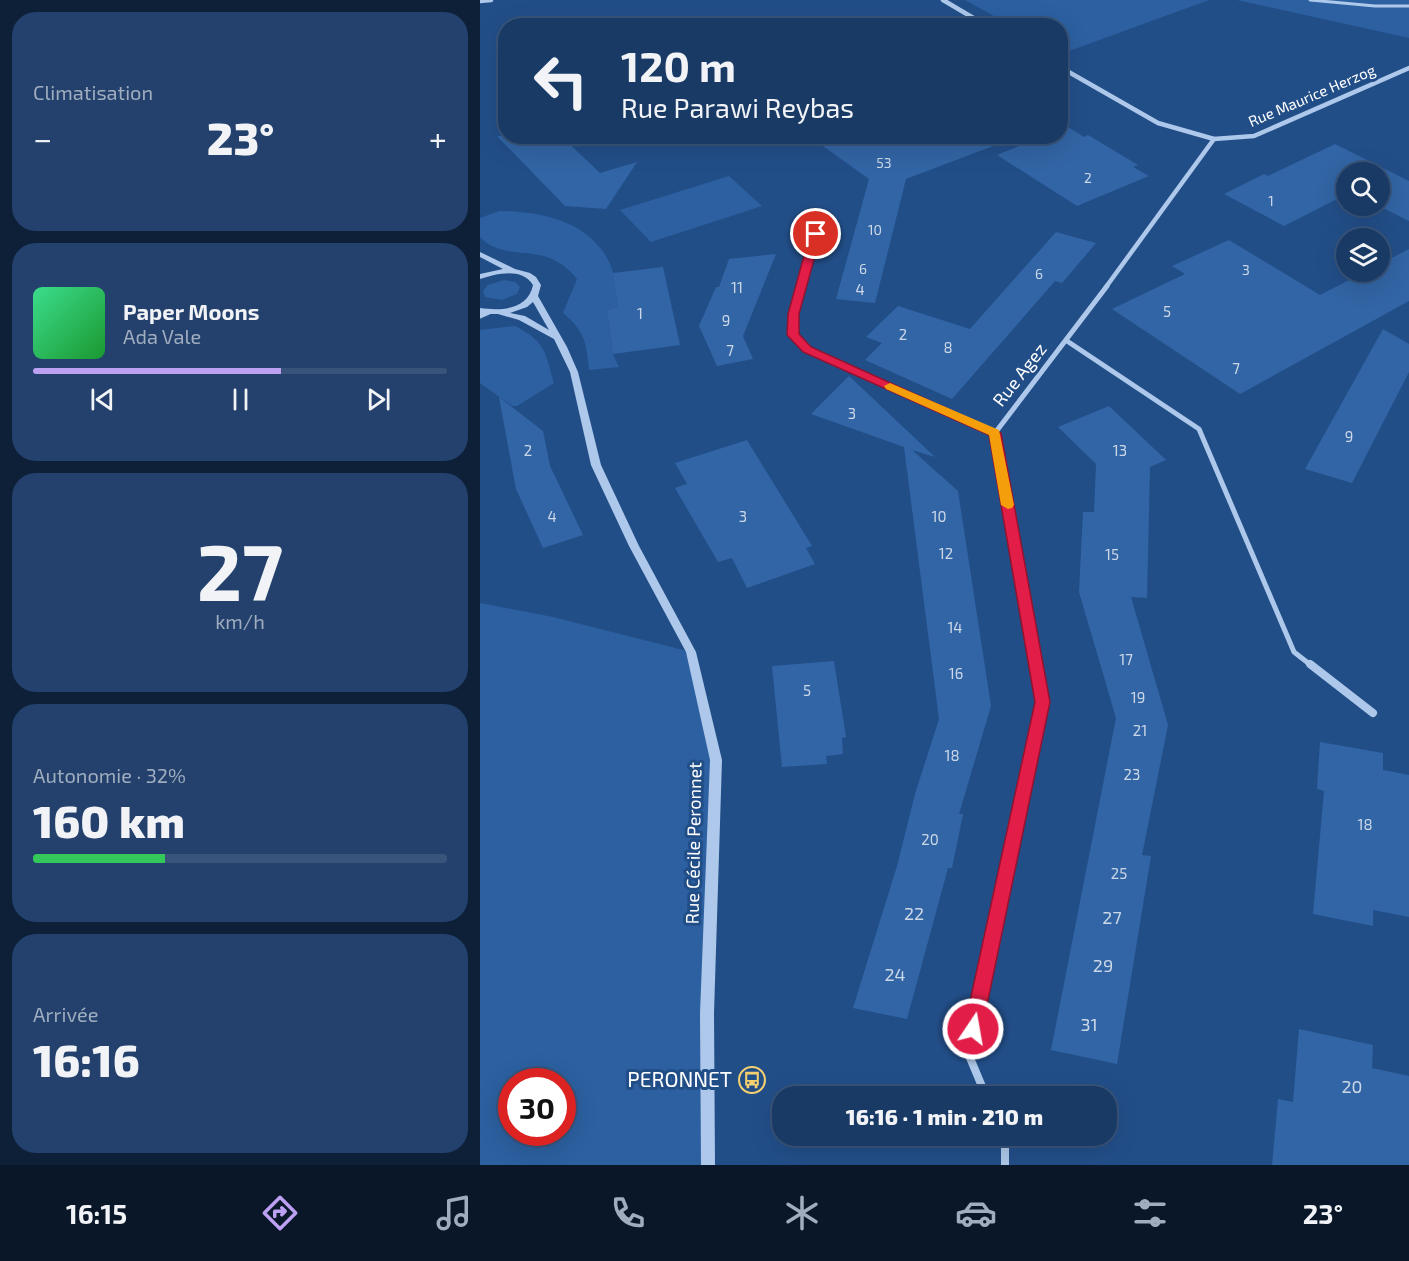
<!DOCTYPE html>
<html lang="fr">
<meta charset="utf-8">
<style>
:root{--surface:#1a3a66;--page:#23416c;--text:#f1f3f6;--muted:#9fadbf;--line:#38547a;--accent:#bca0f2}
body{margin:0;font-family:"Exo 2",sans-serif;background:var(--page);color:var(--text);height:100vh;display:flex;flex-direction:column;font-size:22px;white-space:nowrap}
*{box-sizing:border-box;margin:0}
p{font-size:20px;color:var(--muted)}
.icon{flex:none;width:33px;height:33px;fill:none;stroke:currentColor;stroke-width:2;stroke-linecap:round;stroke-linejoin:round}
.map{position:relative;flex:1;overflow:hidden}
.details{display:flex;flex-direction:column;gap:12px;padding:12px;background:#0e2038;width:480px}
.details>*{flex:none}
.top-card{position:absolute;left:18px;top:18px;width:570px;height:126px;border-radius:24px;box-shadow:0 6px 24px #0002,0 0 0 2px var(--line);background:#1a3a66;color:var(--text);overflow:hidden}
.controls{position:absolute;left:856px;top:162px;display:grid;gap:12px}
.controls a{display:grid;place-items:center;width:54px;height:54px;border-radius:50%;background:var(--surface);box-shadow:0 6px 24px #0002,0 0 0 2px var(--line);font-size:30px}
.speed{position:absolute;left:18px;top:1068px;display:flex;gap:12px;font-size:30px;font-weight:700;text-align:center}
.speed>*{display:grid;place-content:center;width:78px;height:78px;border-radius:50%;background:var(--surface);box-shadow:0 6px 24px #0002,0 0 0 2px var(--line);line-height:1}
.speed .limit{border:9px solid #d22;background:#fff;color:#111}
.pin{position:absolute;display:grid;place-items:center;width:51px;height:51px;color:#fff;margin:-26px;border:3px solid #fff;border-radius:50%;box-shadow:0 2px 6px #0007}
.me{position:absolute;width:66px;margin:-33px;rotate:12deg;stroke-linejoin:round;filter:drop-shadow(0 0 4px #0008)}
.turn{display:flex;align-items:center;gap:21px;height:126px;padding:0 24px;font-size:27px}
.turn .icon{width:78px;height:78px;stroke-width:2.5}
.turn b{display:block;font-size:42px;line-height:51px}
.big{font-size:45px;font-weight:800;line-height:1.1}
.details .card{flex:1;display:flex;flex-direction:column;justify-content:center;gap:9px;min-width:0;padding:0 21px;border-radius:24px;background:var(--page)}
.details .dial{align-items:center;gap:0}
.dial b{font-size:78px;line-height:1}
.song{display:flex;align-items:center;gap:18px}
.cover{width:72px;height:72px;border-radius:9px;background:linear-gradient(135deg,hsl(150 70% 55%),hsl(130 70% 35%))}
.played{height:6px;border-radius:3px;background:linear-gradient(90deg,var(--accent) 60%,var(--line) 60%)}
.keys{display:flex;justify-content:space-around;direction:ltr}
.heat{display:flex;justify-content:space-between;align-items:center;font-size:33px;direction:ltr}
.charge{height:9px;border-radius:4px;background:linear-gradient(90deg,#34c759 32%,var(--line) 0)}
.trip{position:absolute;left:292px;top:1086px;width:345px;height:60px;border-radius:24px;background:var(--surface);box-shadow:0 6px 24px #0002,0 0 0 2px var(--line);font-weight:800;line-height:60px;text-align:center}
.menu{display:flex;height:96px;justify-content:space-around;align-items:center;background:#0a1729;color:var(--muted)}
.menu .icon{width:42px;height:42px}
.menu .current{color:var(--accent)}
.menu b{font-size:27px;color:var(--text)}
main{display:flex;flex:1;min-height:0}
.map>svg:first-child{display:block}
</style>
<main>
<section class="details">
<div class="card"><p>Climatisation</p>
<div class="heat"><a>−</a><b class="big">23°</b><a>+</a></div>
</div>
<div class="card">
<div class="song"><i class="cover"></i><div><b>Paper Moons</b><p>Ada Vale</p></div></div>
<div class="played"></div>
<div class="keys"><svg class="icon" aria-label="previous" viewBox="0 0 24 24"><path d="M18 5L8 12l10 7zM5 5v14"/></svg><svg class="icon" aria-label="pause" viewBox="0 0 24 24"><path d="M8 5v14M16 5v14"/></svg><svg class="icon" aria-label="next" viewBox="0 0 24 24"><path d="M6 5l10 7-10 7zM19 5v14"/></svg></div>
</div>
<div class="card dial"><b>27</b><p>km/h</p></div>
<div class="card"><p>Autonomie · 32%</p><b class="big">160 km</b><div class="charge"></div></div>
<div class="card"><p>Arrivée</p><b class="big">16:16</b></div>
</section>
<div class="map">
<svg width="929" height="1165" viewBox="0 0 929 1165">
<rect width="100%" height="100%" fill="#224e88"/>
<g fill="#2c60a0" fill-rule="evenodd">
<polygon points="485,0 729,0 581,54 580,26 530,25"/>
<polygon points="757,0 929,0 929,38"/>
<polygon points="249,176 282,206 171,242 140,210"/>
<path d="M19,211C63,211 115,222 132,269C136,281 136,294 138,307L127,310L133,354L139,367L109,370C106,341 105,332 83,313L97,279C65,238 27,265 0,237V218Z"/>
<polygon points="24,280 35,282 40,287 37,294 22,300 5,297 3,291 8,285"/>
<path d="M35,326C66,342 65,352 74,383L37,406H32L0,383V330Z"/>
<path d="M0,603L73,617L211,652L236,760L228,1165H0ZM32,1082H82V1132H32Z"/>
</g>
<g fill="#3265a5">
<polygon points="588,127 604,137 608,135 658,165 653,167 669,176 597,206 517,155 564,136 580,136 580,130"/>
<polygon points="17,136 81,136 120,173 157,162 126,209 85,206"/>
<polygon points="329,136 529,136 529,140 426,179 395,303 356,299 389,179"/>
<polygon points="855,144 929,181 929,221 899,206 900,172 867,172 867,194 804,226 744,194 784,174 788,176"/>
<polygon points="576,232 616,243 582,283 575,281 472,399 385,360 402,343 386,337 418,306 490,329"/>
<polygon points="749,240 840,295 885,272 900,272 900,264 929,249 929,301 760,394 632,309 705,274 692,266"/>
<polygon points="296,254 263,336 273,359 237,366 219,326 236,287 239,287 249,259"/>
<polygon points="183,267 200,345 133,354 127,310 138,307 133,273"/>
<polygon points="903,329 929,344 929,372 872,483 825,469"/>
<polygon points="369,376 455,457 432,450 478,491 511,706 479,814 483,814 472,868 468,868 427,1019 373,1008 417,866 435,794 459,719 424,447 331,414"/>
<polygon points="19,397 63,431 70,466 103,535 63,548 36,489"/>
<polygon points="629,406 686,460 670,467 667,598 651,597 688,725 662,855 671,856 637,1064 571,1050 636,718 599,592 603,512 614,512 616,464 578,427"/>
<polygon points="267,440 332,546 326,548 335,564 267,588 252,558 238,562 195,488 207,484 195,463"/>
<polygon points="354,661 366,737 362,738 363,754 346,756 347,764 302,767 292,666"/>
<polygon points="840,742 903,753 903,770 929,775 929,917 893,910 893,926 833,914 844,791 837,789"/>
<polygon points="819,1029 893,1045 892,1068 929,1076 929,1165 792,1165 798,1099 813,1102"/>
</g>
<g fill="none" stroke-linecap="round" stroke-linejoin="round">
<polyline stroke="#adc8ea" stroke-width="3" points="830,0 895,6 929,6"/>
<g stroke="#adc8ea" stroke-width="4.5">
<polyline points="463,0 507,26"/>
<polyline points="0,1 11,0"/>
<polyline points="580,67 678,123 734,139 774,136 929,68"/>
<polyline points="321,287 336,234"/>
<polyline points="626,287 734,139"/>
</g>
<g stroke="#adc8ea" stroke-width="5">
<polyline points="322,286 314,314 313,335 327,350 515,433"/>
<polyline points="0,316 9,312"/>
<polyline points="587,341 719,429 814,652 832,666"/>
<polyline points="556,666 515,433 627,286"/>
</g>
<g stroke="#adc8ea" stroke-width="8">
<polyline points="830,664 893,713"/>
<polyline points="506,1096 488,1053 562,702 555,664"/>
<polyline points="522,1136 525,1145 525,1165"/>
</g>
<path fill="#adc8ea" fill-rule="evenodd" d="M0,252L35,269L50,273L56,277L61,285L58,296L87,347L98,372L121,465L159,546L216,652L242,760L234,1013L235,1165H221L220,1013L230,760L206,652L149,546L111,465L90,372L74,339L39,320L18,314H0V308C21,311 48,310 53,285C41,267 17,274 0,279V274L23,269L0,257ZM53,302L69,330L45,316L30,313L47,307Z"/>
</g>
<polygon fill="#e11d48" stroke="#92132f" stroke-width="1.5" points="336,231 341,234 319,314 319,334 331,347 521,433 570,702 502,1029 499,1035 493,1037 487,1035 484,1029 555,702 509,435 323,352 307,335 308,314 330,234"/>
<polygon fill="#f59e0b" points="410,383 519,430 534,505 532,508 528,509 521,505 509,435 406,389 404,386"/>
<defs>
<symbol id="bus-ring" viewBox="-11 -11 22 22"><circle r="9.5" fill="#224e88" stroke="#f6cf6f" stroke-width="1.5"/><path d="M-5-6H5V4H4V6H2V4H-2V6H-4V4H-5ZM-3.5-4V0h7V-4ZM-3.5 1.2v1.5H-2V1.2ZM2 1.2v1.5H3.5V1.2Z" fill="#f6cf6f"/></symbol>
</defs>
<g fill-rule="evenodd">
<use href="#bus-ring" x="257" y="1065" width="30" height="30"/>
</g>
<g text-anchor="middle" stroke-width="6" stroke-linejoin="round" paint-order="stroke">
<g font-size="14" fill="#ccd8e8">
<text x="404" y="168">53</text>
<text x="608" y="183">2</text>
<text x="791" y="206">1</text>
<text x="395" y="235">10</text>
<text x="383" y="274">6</text>
<text x="766" y="275">3</text>
<text x="559" y="279">6</text>
</g>
<g font-size="15" fill="#fff" stroke="#224e88">
<text transform="translate(832 96) rotate(-23)" y="5">Rue Maurice Herzog</text>
</g>
<g font-size="15" fill="#ccd8e8">
<text x="257" y="293">11</text>
<text x="380" y="295">4</text>
<text x="687" y="317">5</text>
<text x="160" y="319">1</text>
<text x="246" y="326">9</text>
<text x="423" y="340">2</text>
<text x="468" y="353">8</text>
<text x="250" y="356">7</text>
<text x="756" y="374">7</text>
<text x="372" y="419">3</text>
<text x="869" y="442">9</text>
<text x="48" y="456">2</text>
<text x="640" y="456">13</text>
<text x="72" y="522">4</text>
<text x="263" y="522">3</text>
<text x="459" y="522">10</text>
<text x="466" y="559">12</text>
<text x="632" y="560">15</text>
<text x="475" y="633">14</text>
<text x="646" y="665">17</text>
<text x="476" y="679">16</text>
<text x="327" y="696">5</text>
<text x="658" y="703">19</text>
<text x="660" y="736">21</text>
<text x="472" y="761">18</text>
<text x="652" y="780">23</text>
<text x="885" y="830">18</text>
<text x="450" y="845">20</text>
<text x="639" y="879">25</text>
</g>
<g font-size="18" fill="#fff" stroke="#224e88">
<text transform="translate(540 375) rotate(-52)" y="6">Rue Agez</text>
<text transform="translate(214 843) rotate(-89)" y="6">Rue Cécile Peronnet</text>
</g>
<g font-size="18" fill="#ccd8e8">
<text x="434" y="920">22</text>
<text x="632" y="924">27</text>
<text x="623" y="972">29</text>
<text x="415" y="981">24</text>
<text x="609" y="1031">31</text>
<text x="872" y="1093">20</text>
</g>
<g font-size="21" fill="#fff" stroke="#224e88" text-anchor="end">
<text x="252" y="1087">PERONNET</text>
</g>
</g>
</svg>
<div class="controls">
<a><svg class="icon" aria-label="search" viewBox="0 0 24 24"><circle cx="10" cy="10" r="6"/><path d="M15 15l6 6"/></svg></a>
<a><svg class="icon" aria-label="layers" viewBox="0 0 24 24"><path d="M12 4l9 5-9 5-9-5zM3 14l9 5 9-5"/></svg></a>
</div>
<div class="speed"><div class="limit">30</div></div>
<div class="pin" style="left:336px;top:234px;background:#d93025"><svg class="icon" aria-label="arrive" viewBox="0 0 24 24"><path d="M6 21V4h12l-3 4 3 4H6"/></svg></div>
<svg class="me" style="left:493px;top:1029px" viewBox="-20 -20 40 40"><circle r="17" fill="#e11d48" stroke="#fff" stroke-width="3"/><path d="M0-11L8 9 0 5-8 9z" fill="#fff"/></svg>
<div class="trip">16:16 · 1 min · 210 m</div>
<div class="top-card">
<div class="turn"><svg class="icon" aria-label="left" viewBox="0 0 24 24"><path d="M17 20v-9H6M10 6l-5 5 5 5"/></svg><div><b>120 m</b>Rue Parawi Reybas</div></div>
</div>
</div>
</main>
<nav class="menu">
<b>16:15</b>
<svg class="icon current" aria-label="directions" viewBox="0 0 24 24"><path d="M12 3l9 9-9 9-9-9zM9 14v-3h6M13 9l2 2-2 2"/></svg>
<svg class="icon" aria-label="music" viewBox="0 0 24 24"><path d="M9 18V5l10-2v13"/><circle cx="6" cy="18" r="3"/><circle cx="16" cy="16" r="3"/></svg>
<svg class="icon" aria-label="phone" viewBox="0 0 24 24"><path d="M5 4h4l2 5-3 2q2 4 5 5l2-3 5 2v4C11 20 4 13 5 4z"/></svg>
<svg class="icon" aria-label="climate" viewBox="0 0 24 24"><path d="M12 3v18M4 7l16 10M4 17L20 7"/></svg>
<svg class="icon" aria-label="car" viewBox="0 0 24 24"><path d="M5 17H2v-5l4-1 3-4h7l3 4 3 1v5h-3M9 17h6M6 11h13"/><circle cx="7" cy="17" r="2"/><circle cx="17" cy="17" r="2"/></svg>
<svg class="icon" aria-label="filters" viewBox="0 0 24 24"><path d="M4 7h16M4 17h16"/><circle cx="9" cy="7" r="2"/><circle cx="15" cy="17" r="2"/></svg>
<b>23°</b>
</nav>
